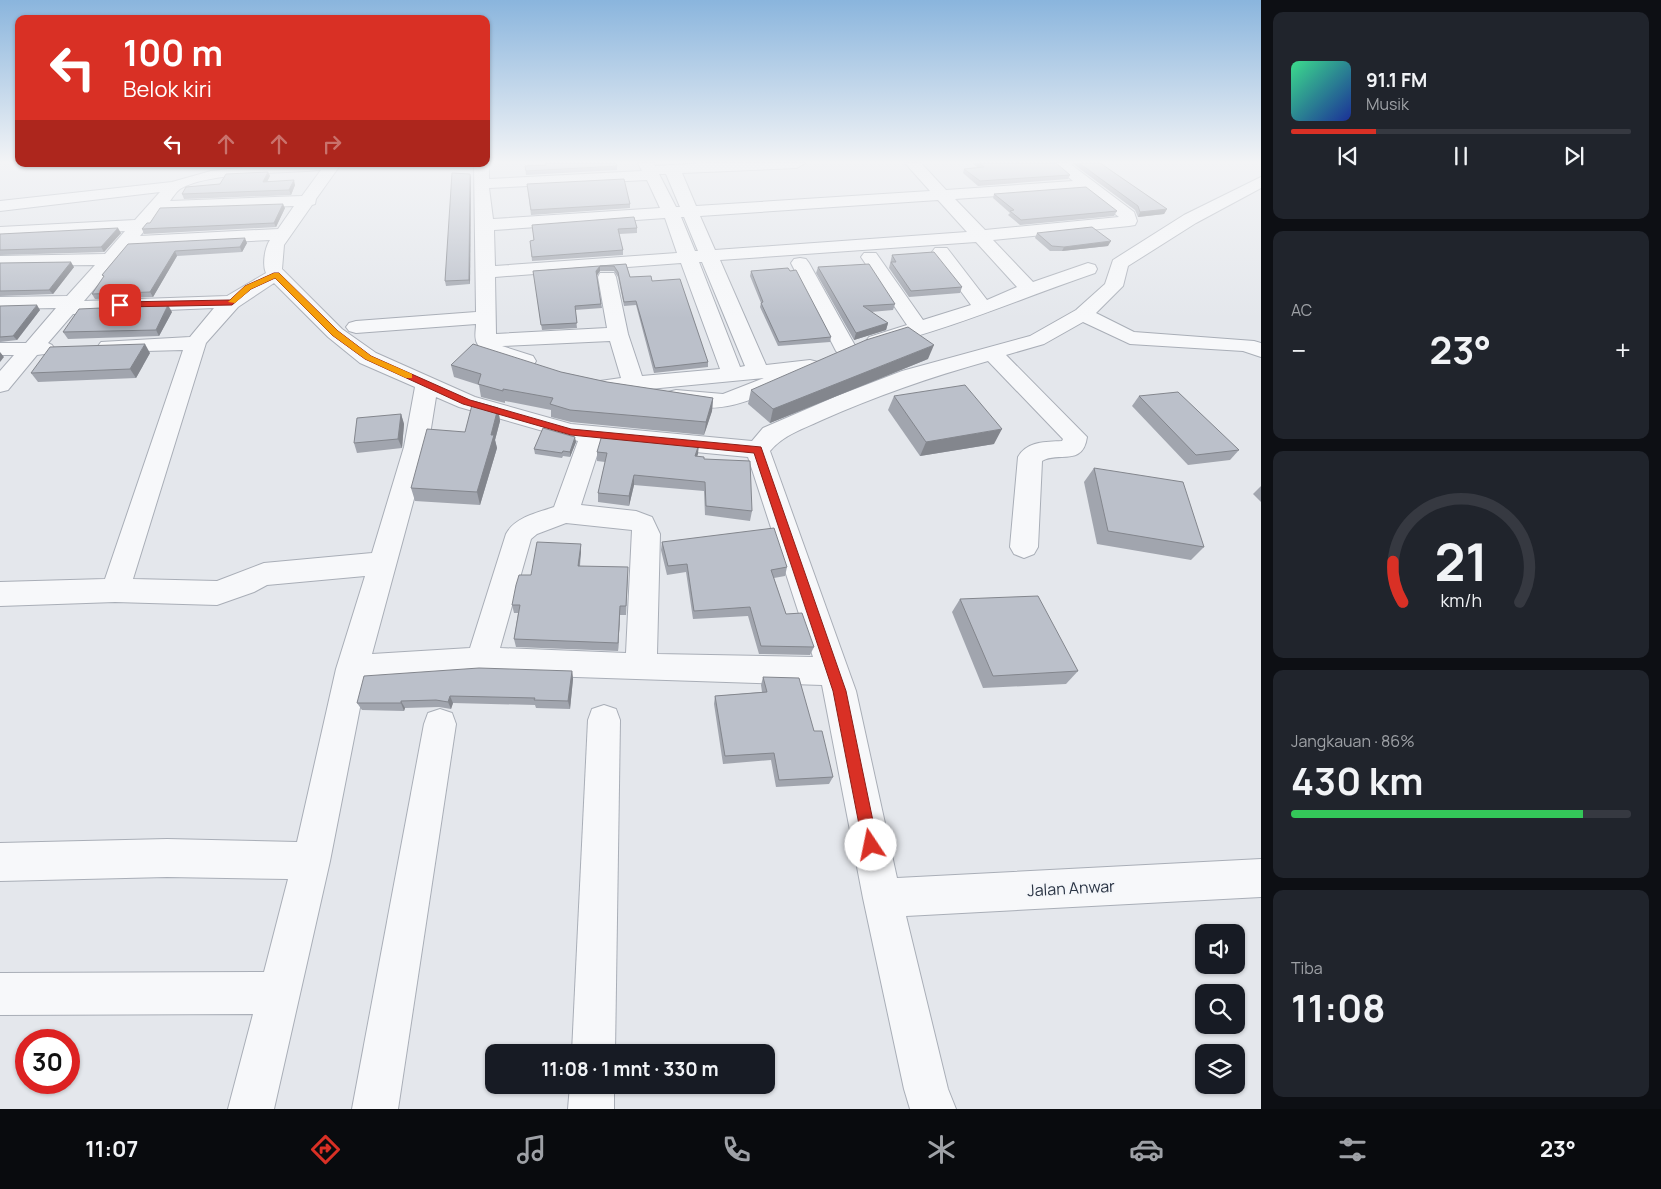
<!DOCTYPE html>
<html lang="id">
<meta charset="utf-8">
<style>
:root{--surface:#171b24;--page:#20242c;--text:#f1f3f6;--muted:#9ea1a6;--line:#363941;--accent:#d93025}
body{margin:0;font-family:Manrope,sans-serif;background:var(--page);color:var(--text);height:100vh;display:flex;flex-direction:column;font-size:19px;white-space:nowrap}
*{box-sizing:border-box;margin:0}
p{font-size:16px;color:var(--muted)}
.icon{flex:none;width:28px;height:28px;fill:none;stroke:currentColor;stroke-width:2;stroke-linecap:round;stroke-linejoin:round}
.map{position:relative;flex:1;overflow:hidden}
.sheet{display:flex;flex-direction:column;gap:12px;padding:12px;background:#0d0f14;width:400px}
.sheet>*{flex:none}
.hud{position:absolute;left:15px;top:15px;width:475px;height:152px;border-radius:10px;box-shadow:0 1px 4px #0004;background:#d93025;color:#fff;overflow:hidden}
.buttons{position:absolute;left:1195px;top:924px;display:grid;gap:10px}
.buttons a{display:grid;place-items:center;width:50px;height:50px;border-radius:10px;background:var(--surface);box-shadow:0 1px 4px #0004;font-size:25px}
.speed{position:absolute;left:15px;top:1029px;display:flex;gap:10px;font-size:25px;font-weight:700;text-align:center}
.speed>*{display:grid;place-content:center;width:65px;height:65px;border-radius:50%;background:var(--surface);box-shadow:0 1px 4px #0004;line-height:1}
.speed .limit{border:8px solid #d22;background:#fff;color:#111}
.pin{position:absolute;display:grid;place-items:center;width:42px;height:42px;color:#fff;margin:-21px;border-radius:10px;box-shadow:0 2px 8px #0006}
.me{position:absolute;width:55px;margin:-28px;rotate:349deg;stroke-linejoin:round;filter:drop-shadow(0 0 4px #0008)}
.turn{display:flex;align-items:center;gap:18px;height:105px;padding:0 25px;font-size:22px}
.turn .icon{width:65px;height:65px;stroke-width:2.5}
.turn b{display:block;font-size:35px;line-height:42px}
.lanes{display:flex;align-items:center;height:48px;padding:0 25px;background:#0003;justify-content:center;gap:25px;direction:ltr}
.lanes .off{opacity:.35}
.big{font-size:38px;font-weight:700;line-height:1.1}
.sheet .widget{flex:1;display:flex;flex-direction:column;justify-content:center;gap:8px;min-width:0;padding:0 18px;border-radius:10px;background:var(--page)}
.sheet .dial{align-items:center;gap:0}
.dial svg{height:130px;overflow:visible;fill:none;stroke:var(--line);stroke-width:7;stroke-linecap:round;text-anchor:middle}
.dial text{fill:var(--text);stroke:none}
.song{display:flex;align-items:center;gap:15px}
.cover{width:60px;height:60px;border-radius:8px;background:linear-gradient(135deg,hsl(150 70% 55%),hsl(230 70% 35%))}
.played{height:5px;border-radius:2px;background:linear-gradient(90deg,var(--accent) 25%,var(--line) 25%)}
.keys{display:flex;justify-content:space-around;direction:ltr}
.heat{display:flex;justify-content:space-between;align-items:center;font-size:28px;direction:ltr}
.charge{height:8px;border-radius:4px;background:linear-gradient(90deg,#34c759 86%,var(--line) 0)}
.trip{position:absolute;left:485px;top:1044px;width:290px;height:50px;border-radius:10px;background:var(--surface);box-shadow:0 1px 4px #0004;font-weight:700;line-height:50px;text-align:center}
.menu{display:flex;height:80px;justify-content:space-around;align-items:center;background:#090b0e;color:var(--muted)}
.menu .icon{width:35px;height:35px}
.menu .selected{color:var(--accent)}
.menu b{font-size:22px;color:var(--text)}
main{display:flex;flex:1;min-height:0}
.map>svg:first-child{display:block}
</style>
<main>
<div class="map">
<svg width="1261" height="1109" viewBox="0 0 1261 1109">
<rect width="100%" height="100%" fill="#e4e7ec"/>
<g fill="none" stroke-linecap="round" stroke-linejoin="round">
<defs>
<g id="minor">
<path d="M489,163V179L642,171L638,163H654L655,166L705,163H805L797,168L682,173L696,206L930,191L905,163H921L946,190L1073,181L1051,163H1069L1134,212L1137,221L1135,225L1129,226L993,240L1033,282L1088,263L1095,265L1097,269L1095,273C1022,298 951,329 876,347L869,345L866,341L869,337L907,325L861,257L864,253H876L923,320L971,305L932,252L935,248H947L987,300L1017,287L976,242L720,260L766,365L810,360L818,362L821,367L818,372L792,375L794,378L791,383C744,403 720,416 668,402L665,397L668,392L676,390L723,394L764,378L608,393L600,391L597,386L600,381L621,378L610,341L502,346L533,356L536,361L533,366C516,370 484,360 477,343C474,338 476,330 476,324L356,333L349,331L346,327L349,323L356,321L476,312L474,164ZM666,174L680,207H676L659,174ZM647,180L660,208L493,219L489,188ZM1084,190L1119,217L985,230L955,199ZM938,200L967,232L715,250L700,216ZM681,217H684L698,251H695ZM665,218L677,253L495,266L494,230ZM699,262H702L745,366L740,367ZM681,263L720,369L642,376L628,334L616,277L614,273H600L598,277L607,328L496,334L495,277Z"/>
<path d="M274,164H341L316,199L315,204L312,205L284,245L282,269L342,329L376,353L475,397L571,424L752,441L763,428L837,396L902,371L1030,336L1076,310L1105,284L1113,260L1184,215L1261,177V188L1196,223L1128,266L1123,286L1096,313L1134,332L1254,341L1261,343V357L1243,351L1130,344L1083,322L1044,344L1006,355L1087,437C1083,467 1058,451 1042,461L1038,547L1034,554L1024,558L1014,554L1010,547L1018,457C1027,441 1045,442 1062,441L1063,439L988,361C931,377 876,396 822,420C803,429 783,435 770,451L856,691L897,878L1261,859V897L906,916L948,1089L956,1109H910L904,1089L863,898L822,685L481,674L365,682L330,861L274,1109H228L253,1014L0,1015V973L264,972L288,879L167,877L0,881V843L167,839L297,842L336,669L365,576L267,585L254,592L217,605L115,602L0,606V582L105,579L183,350L108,352L101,350L98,346L101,342L190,337L214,308L73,314L48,343L52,345L55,349L52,353L37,355L8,390L0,392V371L14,355H0V343H26L56,308L0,309V297L67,296L95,265L0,266V256L105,254L125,231L0,237V227L135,220L160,192L0,211V201L172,182L211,171ZM321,170L302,196L170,201C173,197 176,192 180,189C207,172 287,173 321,170ZM294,206L278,229L140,236L161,211ZM270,240C265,247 262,264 266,273L227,296L84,301L130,247ZM274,283L328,337L360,363L415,387L404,447L372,553L264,563L217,581L133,579L206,343L238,307ZM436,397L459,407L578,441L554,507C537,513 515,517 506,534L470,648L372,654L428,447ZM601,443L748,457L813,657L657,654L660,534L652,517L636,511L581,505ZM566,523L632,530L626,653L500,648L531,539L537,534Z"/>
<polygon points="800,258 806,259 809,263 858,351 854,355 847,357 840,355 836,351 791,263 794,259"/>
<polygon points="604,705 616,709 620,720 615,1052 572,1052 588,720 592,709"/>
<polygon points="440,709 452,713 456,724 398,1109 352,1109 424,724 428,713"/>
<polygon points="570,1085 614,1085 614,1109 568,1109"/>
</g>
</defs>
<use href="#minor" stroke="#a9aeb7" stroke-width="2"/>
<use href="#minor" fill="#f7f8fa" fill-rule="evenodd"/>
</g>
<g fill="#a1a5ae">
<polygon points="972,163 1056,163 1070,175 1068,179 978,186 963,173 964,169 977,167"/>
<polygon points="1072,163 1100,163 1167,209 1164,214 1138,217 1135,210"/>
<polygon points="525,166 617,166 617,170 526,175"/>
<polygon points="268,172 270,176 267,181 295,185 291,195 184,199 182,194"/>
<polygon points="470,174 471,178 470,284 446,286 445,281"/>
<polygon points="527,184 630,204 630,208 531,215"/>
<polygon points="994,194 1117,211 1114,216 1020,225 1008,215 1010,213 993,198"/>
<polygon points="285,208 276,227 144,234 142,229"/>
<polygon points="532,225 637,228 637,233 619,234 623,250 623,255 532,261 530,241 534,240"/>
<polygon points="121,233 104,252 0,255 0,234"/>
<polygon points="1037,233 1108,246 1062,251 1050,251 1035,238"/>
<polygon points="247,243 242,252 177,256 153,297 95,299 92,294 104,277 102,275 128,244"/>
<polygon points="892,255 962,287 960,293 909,297 889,268"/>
<polygon points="0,263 74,267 53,294 0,296"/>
<polygon points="626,264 630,277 652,281 708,362 708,367 654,373 636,305 624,306 618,277 614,271 600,271 597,276 602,308 575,310 577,328 542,330 533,271"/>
<polygon points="818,267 895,304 893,310 871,312 888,323 886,330 854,340 816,273"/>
<polygon points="751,271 831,337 830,342 778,346 760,307 761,303 750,276"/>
<polygon points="0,306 40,310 17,340 0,342"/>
<polygon points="172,312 159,336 68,339 63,332"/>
<polygon points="150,353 136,378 38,382 31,373"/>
<polygon points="928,359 770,423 748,404 751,390"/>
<polygon points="451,365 561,372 607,382 713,398 712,411 704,435 571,422 551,417 551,410 505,401 505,403 481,397 479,385 454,377"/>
<polygon points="894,396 994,444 920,456 888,410"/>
<polygon points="1139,396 1239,450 1230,460 1188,465 1132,406"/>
<polygon points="498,408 500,421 495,440 497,448 480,505 415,501 411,488 465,432"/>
<polygon points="401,414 404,424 402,448 357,453 354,443"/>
<polygon points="576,442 570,457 563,456 562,458 535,454 534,449"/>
<polygon points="699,444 697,456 704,459 752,511 750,521 705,515 704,491 634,485 629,506 598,502 598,493 605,462 597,461 597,452"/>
<polygon points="1094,468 1204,547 1191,560 1097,544 1084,482"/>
<polygon points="1261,486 1261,502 1253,494"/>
<polygon points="662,542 787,567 785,576 774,578 786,614 814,647 810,655 759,654 748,616 693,619 686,572 667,575 661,550"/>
<polygon points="581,544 581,552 580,566 628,576 626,615 620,615 618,651 516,647 514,639 518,613 514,613 512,605 531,575"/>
<polygon points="960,599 1078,671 1066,684 983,688 952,612"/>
<polygon points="572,671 573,679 570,709 536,708 535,705 453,703 451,709 439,707 405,708 404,711 362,710 357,703"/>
<polygon points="763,677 814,731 833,777 829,784 776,787 771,760 723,764 714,704 715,696 762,692 761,685"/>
</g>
<g fill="#83868d">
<polygon points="268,172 270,176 265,186 263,182"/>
<polygon points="470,174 471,178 470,284 469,280"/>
<polygon points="294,180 295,185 291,195 289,190"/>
<polygon points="283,204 285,208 276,227 274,223"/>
<polygon points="1167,209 1164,214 1138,217 1140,212"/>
<polygon points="118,228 121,233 104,252 101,247"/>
<polygon points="245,238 247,243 242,252 240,247"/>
<polygon points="1111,241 1108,246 1062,251 1064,247"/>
<polygon points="175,251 177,256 153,297 150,292"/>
<polygon points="71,262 74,267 53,294 49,290"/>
<polygon points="600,266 600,271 596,276 596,271"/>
<polygon points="37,305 40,310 17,340 13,336"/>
<polygon points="168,305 172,312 159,336 156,330"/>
<polygon points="888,323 886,330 854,340 856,333"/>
<polygon points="145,344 150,353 136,378 130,369"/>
<polygon points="934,345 928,359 770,423 773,409"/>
<polygon points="0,352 4,357 0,362"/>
<polygon points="713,398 712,411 704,435 706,422"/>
<polygon points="498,408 500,421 495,440 497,448 480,505 477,492 491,435"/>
<polygon points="401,414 404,424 402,448 398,439"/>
<polygon points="1002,429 994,444 920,456 926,442"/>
<polygon points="575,437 576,442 570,457 570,452"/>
<polygon points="699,444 698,454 694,466 695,456"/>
<polygon points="634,475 634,485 629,506 629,496"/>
<polygon points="581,544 581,552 578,575 578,566"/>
<polygon points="620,606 620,615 618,651 618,643"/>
<polygon points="572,671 573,679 570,709 568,701"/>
<polygon points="450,696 453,703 451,709 448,702"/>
<polygon points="401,701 405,708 404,711 401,703"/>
</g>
<g fill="#bbc0ca" stroke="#83868d">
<polygon points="546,163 616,163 617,166 526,171 525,166 546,165"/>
<polygon points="979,163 1056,163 1070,175 980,181 964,169 984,167"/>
<polygon points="1079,163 1100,163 1167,209 1140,212 1138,206"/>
<polygon points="268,172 263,182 294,180 289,190 182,194 186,187 220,184 226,174"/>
<polygon points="452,173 470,174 469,280 445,281"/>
<polygon points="624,179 630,204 531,210 527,184"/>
<polygon points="1086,187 1117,211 1021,220 1010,211 1014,210 994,194"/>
<polygon points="283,204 274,223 142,229 147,223 150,223 160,208"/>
<polygon points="634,217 637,228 618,229 623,250 532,257 530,241 534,240 532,225"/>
<polygon points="1092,227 1111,241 1064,247 1052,246 1037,233"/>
<polygon points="118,228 101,247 0,250 0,234"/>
<polygon points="245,238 240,247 175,251 150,292 92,294 104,276 102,275 128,244"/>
<polygon points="934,252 962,287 911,291 891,262 896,262 892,255"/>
<polygon points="71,262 49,290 0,291 0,263"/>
<polygon points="626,264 630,277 651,276 652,281 680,279 708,362 655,368 636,301 624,302 618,272 614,266 600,266 596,271 601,304 575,306 577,323 541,325 533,271"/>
<polygon points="869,264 895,304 863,306 888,323 856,333 818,267"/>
<polygon points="788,268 790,271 796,270 831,337 779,342 761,303 763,302 751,271"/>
<polygon points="37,305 13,336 0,337 0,306"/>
<polygon points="168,305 156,330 63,332 79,309"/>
<polygon points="908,327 934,345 773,409 751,390 866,340"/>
<polygon points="145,344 130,369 31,373 50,347"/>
<polygon points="473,344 561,372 607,382 713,398 706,422 570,410 550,404 553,398 503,389 503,391 478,384 481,374 451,365"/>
<polygon points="965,385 1002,429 926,442 894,396"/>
<polygon points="1178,392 1239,450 1196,455 1139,396"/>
<polygon points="473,401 498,408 491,435 494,435 477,492 411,488 427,429 465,432"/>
<polygon points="401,414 398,439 354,443 357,418"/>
<polygon points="543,428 575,437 570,452 563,451 562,453 534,449"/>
<polygon points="602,435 699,444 695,456 704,457 704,459 750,461 752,511 706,506 705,482 634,475 629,496 598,493 607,453 597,452"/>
<polygon points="1094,468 1183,482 1204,547 1108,531"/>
<polygon points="774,528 787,567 771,570 786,614 802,613 814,647 761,646 750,607 694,611 687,564 668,566 662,542"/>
<polygon points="537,542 581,544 578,566 628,567 626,606 620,606 618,643 514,639 520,605 512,605 516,585 519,575 531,575"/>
<polygon points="1038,596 1078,671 993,676 960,599"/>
<polygon points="479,668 572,671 568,701 534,700 535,698 450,696 448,702 436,700 401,701 401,703 357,703 364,676"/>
<polygon points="763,677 799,678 814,731 822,731 833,777 779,780 774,753 725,756 715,696 767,692"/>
</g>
<linearGradient id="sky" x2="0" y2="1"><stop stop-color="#8ab5dd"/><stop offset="0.51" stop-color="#f3f4f6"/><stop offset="1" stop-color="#f3f4f6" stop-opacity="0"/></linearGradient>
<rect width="1261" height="318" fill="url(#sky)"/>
<polygon fill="#d93025" stroke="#8d1f18" points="274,273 279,273 338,331 371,356 470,400 571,429 761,447 846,691 878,845 876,850 871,852 866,850 863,845 833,691 754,453 571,435 463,404 365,359 332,335 275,278 251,289 232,305 120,307 116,305 120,302 230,300 245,286"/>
<polygon fill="#f59e0b" points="274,273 279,273 338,331 371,356 412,374 412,378 406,378 365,359 332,335 275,278 251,289 235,303 228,302 245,286"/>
<g text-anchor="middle" stroke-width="4" stroke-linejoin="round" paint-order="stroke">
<g font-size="16" fill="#2b3545" stroke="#f4f6f9">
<text transform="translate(1071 888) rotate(-3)" y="6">Jalan Anwar</text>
</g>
</g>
</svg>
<div class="buttons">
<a><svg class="icon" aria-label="sound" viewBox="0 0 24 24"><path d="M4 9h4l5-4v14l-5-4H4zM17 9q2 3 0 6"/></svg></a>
<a><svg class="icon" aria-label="search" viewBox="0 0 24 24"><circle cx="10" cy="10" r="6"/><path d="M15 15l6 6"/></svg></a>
<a><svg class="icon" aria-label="layers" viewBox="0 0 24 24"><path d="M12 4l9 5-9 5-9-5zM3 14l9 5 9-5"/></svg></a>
</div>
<div class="speed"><div class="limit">30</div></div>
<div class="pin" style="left:120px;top:305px;background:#d93025"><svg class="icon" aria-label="arrive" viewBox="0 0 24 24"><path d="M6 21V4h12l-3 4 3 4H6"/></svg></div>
<svg class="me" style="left:871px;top:845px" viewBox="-20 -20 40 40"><circle r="19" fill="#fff"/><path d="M0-13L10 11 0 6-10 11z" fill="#d93025"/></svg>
<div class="trip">11:08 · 1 mnt · 330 m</div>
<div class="hud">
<div class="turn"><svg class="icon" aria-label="left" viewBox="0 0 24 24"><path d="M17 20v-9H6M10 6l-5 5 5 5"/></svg><div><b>100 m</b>Belok kiri</div></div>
<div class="lanes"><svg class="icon" aria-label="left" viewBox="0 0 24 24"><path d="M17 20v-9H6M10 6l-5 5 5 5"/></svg><svg class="icon off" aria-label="ahead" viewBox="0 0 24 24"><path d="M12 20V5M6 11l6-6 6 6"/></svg><svg class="icon off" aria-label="ahead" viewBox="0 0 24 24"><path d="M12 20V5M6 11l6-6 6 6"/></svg><svg class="icon off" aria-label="right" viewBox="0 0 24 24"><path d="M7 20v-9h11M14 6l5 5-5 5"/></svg></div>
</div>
</div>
<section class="sheet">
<div class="widget">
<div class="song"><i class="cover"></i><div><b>91.1 FM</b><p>Musik</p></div></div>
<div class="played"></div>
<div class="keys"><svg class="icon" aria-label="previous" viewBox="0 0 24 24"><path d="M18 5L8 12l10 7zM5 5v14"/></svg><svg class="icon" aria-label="pause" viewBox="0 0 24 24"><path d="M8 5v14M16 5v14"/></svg><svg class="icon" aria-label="next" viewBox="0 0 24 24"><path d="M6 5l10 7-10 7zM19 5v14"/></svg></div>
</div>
<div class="widget"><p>AC</p>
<div class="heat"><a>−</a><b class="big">23°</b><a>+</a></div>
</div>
<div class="widget dial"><svg viewBox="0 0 100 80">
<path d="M14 69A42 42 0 1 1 86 69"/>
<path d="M14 69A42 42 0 0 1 8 44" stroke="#d93025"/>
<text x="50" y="56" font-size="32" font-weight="700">21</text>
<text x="50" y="72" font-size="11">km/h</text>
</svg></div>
<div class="widget"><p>Jangkauan · 86%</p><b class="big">430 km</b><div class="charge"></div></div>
<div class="widget"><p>Tiba</p><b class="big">11:08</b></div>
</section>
</main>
<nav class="menu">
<b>11:07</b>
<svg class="icon selected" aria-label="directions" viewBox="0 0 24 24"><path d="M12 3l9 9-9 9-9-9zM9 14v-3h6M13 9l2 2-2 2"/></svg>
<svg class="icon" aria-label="music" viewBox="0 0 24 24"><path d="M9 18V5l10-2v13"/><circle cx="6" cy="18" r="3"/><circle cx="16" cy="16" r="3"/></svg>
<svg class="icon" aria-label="phone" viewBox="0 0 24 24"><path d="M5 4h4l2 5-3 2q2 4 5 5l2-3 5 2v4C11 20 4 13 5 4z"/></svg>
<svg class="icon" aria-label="climate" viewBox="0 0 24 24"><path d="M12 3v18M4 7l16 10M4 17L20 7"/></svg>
<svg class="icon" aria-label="car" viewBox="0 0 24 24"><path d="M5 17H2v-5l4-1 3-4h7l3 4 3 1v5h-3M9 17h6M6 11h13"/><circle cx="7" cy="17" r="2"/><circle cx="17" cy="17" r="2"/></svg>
<svg class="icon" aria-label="filters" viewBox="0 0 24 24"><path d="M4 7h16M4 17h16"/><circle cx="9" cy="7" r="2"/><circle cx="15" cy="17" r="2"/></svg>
<b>23°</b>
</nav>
